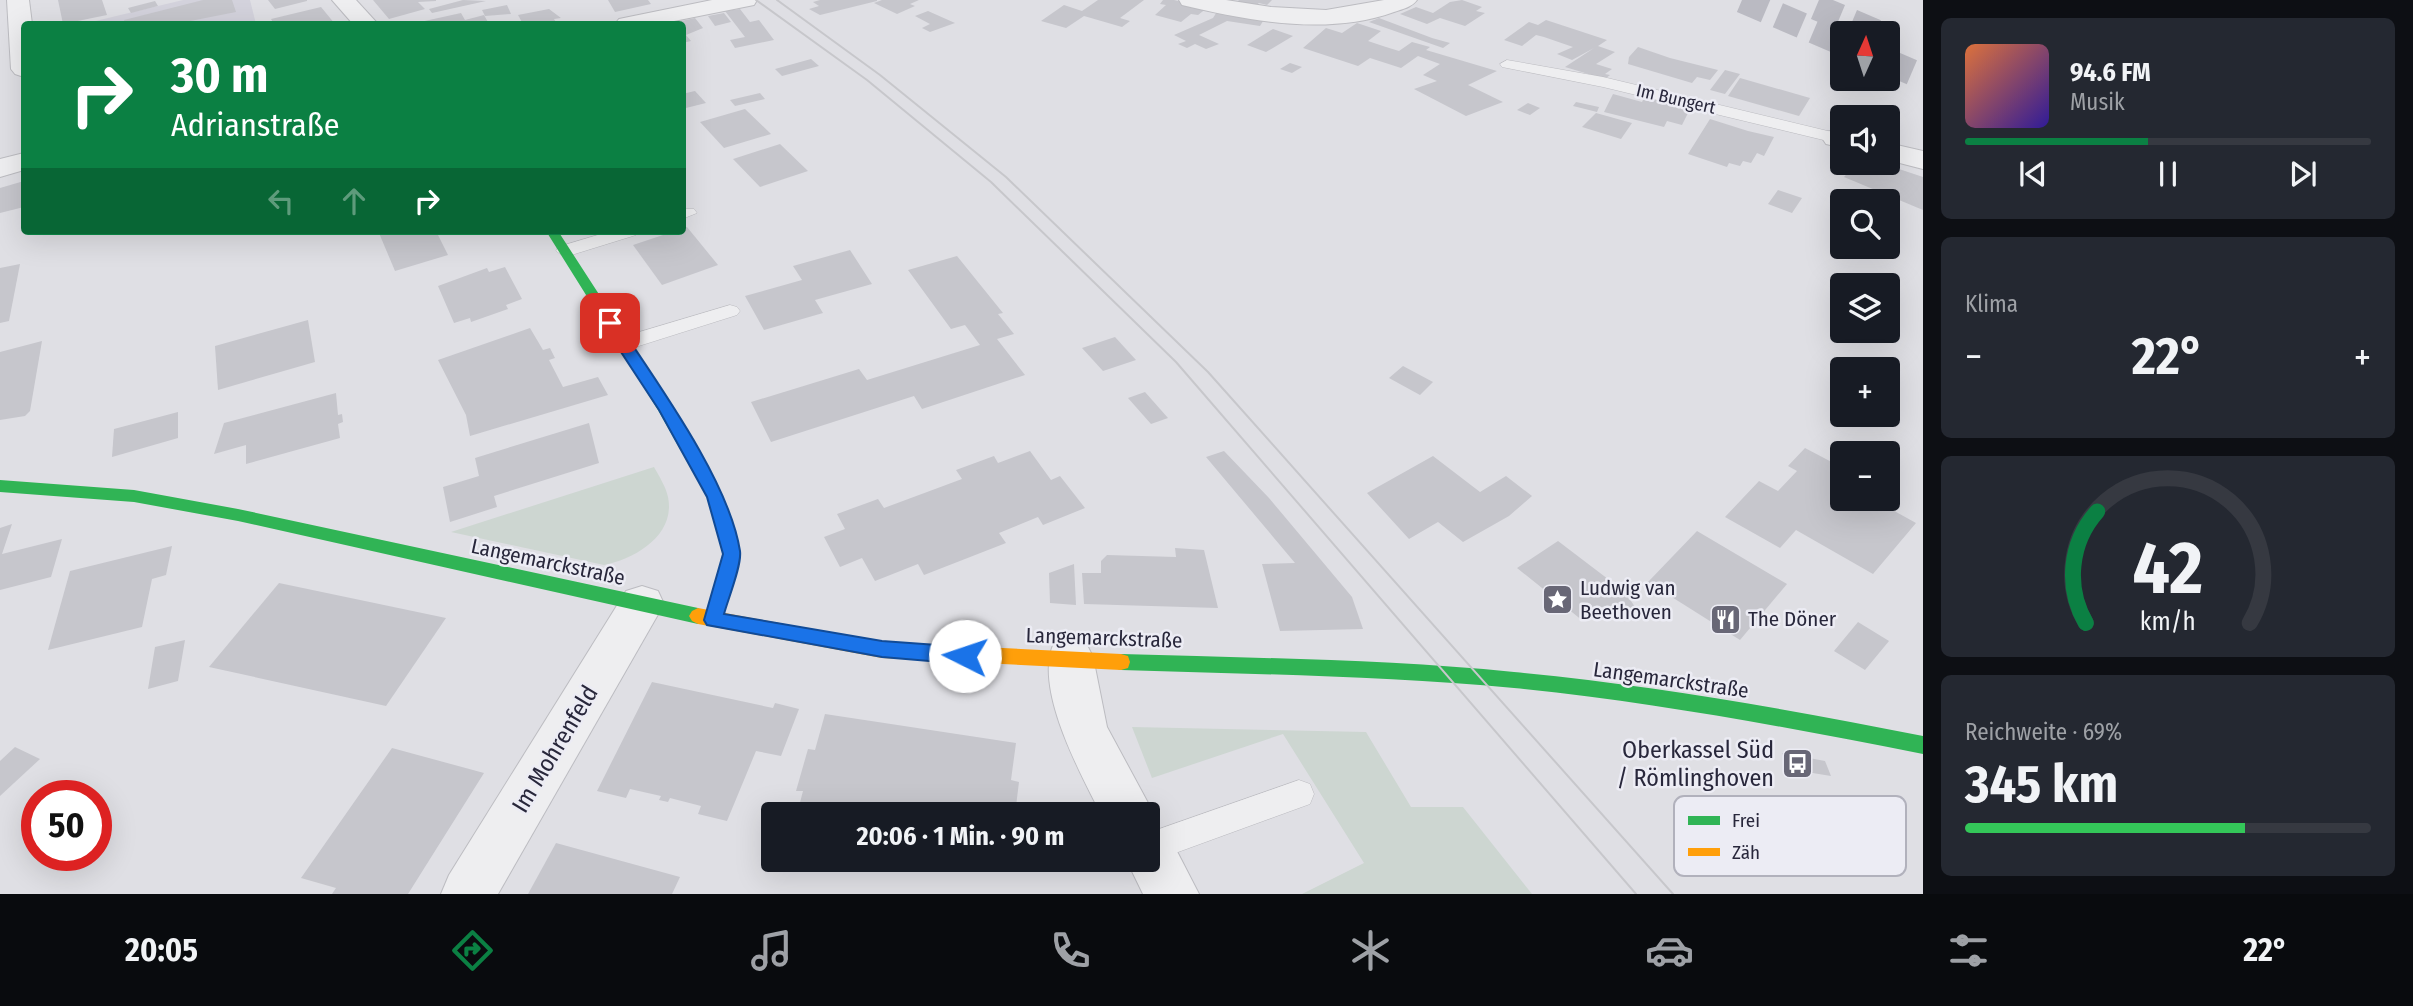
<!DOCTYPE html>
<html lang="de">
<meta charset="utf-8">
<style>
:root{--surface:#171b24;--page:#242831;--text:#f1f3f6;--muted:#9ea1a6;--line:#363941;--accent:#0b8043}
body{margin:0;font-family:"Fira Sans Condensed",sans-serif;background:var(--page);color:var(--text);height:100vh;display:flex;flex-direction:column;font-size:26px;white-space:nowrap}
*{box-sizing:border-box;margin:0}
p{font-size:23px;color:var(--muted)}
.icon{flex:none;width:38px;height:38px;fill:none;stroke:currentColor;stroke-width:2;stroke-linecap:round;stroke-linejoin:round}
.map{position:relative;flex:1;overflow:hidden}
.details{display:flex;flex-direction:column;gap:18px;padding:18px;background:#0d0f14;width:490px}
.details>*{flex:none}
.hud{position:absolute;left:21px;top:21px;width:665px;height:214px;border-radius:7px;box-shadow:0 7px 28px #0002;background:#0b8043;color:#fff;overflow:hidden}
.needle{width:46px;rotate:3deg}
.tools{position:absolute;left:1830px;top:21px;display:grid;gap:14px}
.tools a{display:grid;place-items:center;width:70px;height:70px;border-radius:7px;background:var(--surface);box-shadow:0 7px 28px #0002;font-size:35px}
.speed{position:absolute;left:21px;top:780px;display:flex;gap:14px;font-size:35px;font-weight:700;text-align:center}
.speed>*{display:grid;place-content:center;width:91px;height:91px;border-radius:50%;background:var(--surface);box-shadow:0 7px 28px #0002;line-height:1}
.speed .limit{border:10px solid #d22;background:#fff;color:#111}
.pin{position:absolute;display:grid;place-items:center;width:60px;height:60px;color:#fff;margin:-30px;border-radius:14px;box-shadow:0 4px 10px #0006}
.me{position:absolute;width:77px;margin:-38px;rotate:274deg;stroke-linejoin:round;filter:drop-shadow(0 0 5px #0008)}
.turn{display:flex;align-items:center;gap:24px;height:147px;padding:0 35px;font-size:32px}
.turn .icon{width:91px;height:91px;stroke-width:2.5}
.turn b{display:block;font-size:49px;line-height:60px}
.lanes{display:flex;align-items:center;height:66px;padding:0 35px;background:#0003;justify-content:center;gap:35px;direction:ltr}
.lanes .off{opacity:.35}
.big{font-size:52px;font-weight:700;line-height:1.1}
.details .widget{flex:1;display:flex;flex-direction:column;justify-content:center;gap:10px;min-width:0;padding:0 24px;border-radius:10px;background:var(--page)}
.details .dial{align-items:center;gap:0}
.dial svg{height:182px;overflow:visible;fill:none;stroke:var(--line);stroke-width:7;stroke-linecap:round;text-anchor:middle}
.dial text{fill:var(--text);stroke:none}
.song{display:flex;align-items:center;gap:21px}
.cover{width:84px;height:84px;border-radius:10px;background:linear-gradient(135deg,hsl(20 70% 55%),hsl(250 70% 35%))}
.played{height:7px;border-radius:4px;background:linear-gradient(90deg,var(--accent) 45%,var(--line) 45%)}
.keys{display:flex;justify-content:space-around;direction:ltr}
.heat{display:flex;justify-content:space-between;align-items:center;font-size:38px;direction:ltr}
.charge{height:10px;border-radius:5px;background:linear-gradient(90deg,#34c759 69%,var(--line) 0)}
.trip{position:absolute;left:761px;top:802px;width:399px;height:70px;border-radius:7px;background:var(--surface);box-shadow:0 7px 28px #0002;font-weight:700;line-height:70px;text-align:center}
.dock{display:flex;height:112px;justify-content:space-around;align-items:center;background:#090b0e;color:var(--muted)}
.dock .icon{width:49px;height:49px}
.dock .active{color:var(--accent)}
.dock b{font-size:32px;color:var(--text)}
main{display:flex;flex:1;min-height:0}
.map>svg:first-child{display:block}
</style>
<main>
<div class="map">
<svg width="1923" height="894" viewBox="0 0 1923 894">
<rect width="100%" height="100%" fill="#dfdfe4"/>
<polygon fill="#d3d2dc" points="183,0 250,0 256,24 83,24"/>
<g fill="#cdd6d1">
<path d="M654,467C659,476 666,487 668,497C676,535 635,559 604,565L451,532Z"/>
<polygon points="1132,727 1366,732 1411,807 1463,807 1532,894 1302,894 1364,863 1283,734 1152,778"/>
</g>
<g fill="#c6c6cc">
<polygon points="58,0 102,0 107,15 63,24"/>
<polygon points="203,0 232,0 236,12 175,24 125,24 124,20"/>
<polygon points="268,0 307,0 307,1 275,9"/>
<polygon points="373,0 436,0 436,1 418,2 425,9 389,19"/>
<polygon points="463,0 486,1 432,13 429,9"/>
<polygon points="608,0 648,0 651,4 615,12"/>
<polygon points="820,0 877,0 877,1 820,15 809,9 819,6 813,2"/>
<polygon points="882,0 919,0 910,4 915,6 897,14 874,3"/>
<polygon points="1098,0 1144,0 1120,18 1130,21 1122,27 1084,16 1066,28 1041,21 1064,5 1082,11"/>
<polygon points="1163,0 1174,0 1207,8 1198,15 1191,14 1181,22 1155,15 1166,5 1160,4"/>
<polygon points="1239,0 1272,0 1267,5 1259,3 1252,8 1235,4"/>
<polygon points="1462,0 1482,7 1476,11 1485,13 1465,26 1440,18 1427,24 1400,14 1416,7 1433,13 1450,2"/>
<polygon points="155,1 158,6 131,13 128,8"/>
<polygon points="507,5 511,14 485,16 482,10"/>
<polygon points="321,7 335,24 286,24 284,21 274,24 271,19"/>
<polygon points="549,9 561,18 554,19 557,24 523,24 518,15"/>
<polygon points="740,9 750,22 759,20 774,40 735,48 730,40 745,37 725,11"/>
<polygon points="1218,10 1265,18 1260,26 1227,21 1199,35 1219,44 1206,49 1195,44 1187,48 1178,44 1186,41 1174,35 1213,18"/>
<polygon points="928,11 955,23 930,32 922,28 930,24 915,16"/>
<polygon points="461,13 465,20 484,15 489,24 411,24"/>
<polygon points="724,13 731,22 715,26 708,16"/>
<polygon points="695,18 703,28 686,35 691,41 682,43 682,24 672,23"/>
<polygon points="1379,18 1432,38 1450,43 1443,48 1369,22"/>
<polygon points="1546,20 1607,40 1598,46 1615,52 1596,64 1612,69 1605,74 1610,75 1605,79 1565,67 1594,48 1572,60 1557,54 1573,47 1544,37 1536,35 1522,46 1504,40 1529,22 1538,25"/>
<polygon points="1357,23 1381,31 1368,41 1386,47 1399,51 1412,42 1430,47 1426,50 1497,71 1468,85 1503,102 1466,116 1414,89 1437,81 1423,75 1440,64 1418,56 1401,68 1370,58 1358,66 1303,48 1326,28 1342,33"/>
<polygon points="1273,29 1293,36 1266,52 1247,45"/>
<polygon points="1638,47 1670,58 1718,70 1710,80 1697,77 1692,83 1628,64 1629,57"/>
<polygon points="811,59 819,66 782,76 775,69"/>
<polygon points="1290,63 1302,67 1292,73 1280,69"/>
<polygon points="1725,70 1740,74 1725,94 1710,90"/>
<polygon points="1740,78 1810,98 1799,116 1728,96"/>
<polygon points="695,91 706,103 682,109 682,94"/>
<polygon points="760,93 765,99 735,106 730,100"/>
<polygon points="1613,94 1642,102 1645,96 1691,107 1682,125 1667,121 1664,127 1604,112"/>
<polygon points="1576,102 1599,107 1597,112 1573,106"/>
<polygon points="1528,103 1540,108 1530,115 1517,110"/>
<polygon points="745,109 771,134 724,148 700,122"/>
<polygon points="1596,113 1632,123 1621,139 1582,127"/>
<polygon points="1710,119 1748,131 1774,137 1764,156 1757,153 1751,163 1743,161 1740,166 1729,163 1727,167 1688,154"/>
<polygon points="780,144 808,171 760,187 733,159"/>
<polygon points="1857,163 1881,163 1923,177 1923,210 1844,177"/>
<polygon points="24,181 24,207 0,213 0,188"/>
<polygon points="1778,190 1802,198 1792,213 1768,204"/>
<polygon points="687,227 718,265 662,285 633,245"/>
<polygon points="386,231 436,231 448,255 395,271 379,233"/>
<polygon points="850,250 872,284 815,300 823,313 764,330 745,296 802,280 793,266"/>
<polygon points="957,256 1003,313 998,314 1014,334 997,339 1025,375 922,409 914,396 771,442 751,402 859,369 867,380 980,345 965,325 951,329 908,270"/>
<polygon points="20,264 9,321 0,323 0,268"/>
<polygon points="505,267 522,299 506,305 508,309 471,322 470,318 454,323 438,286 487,268 489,272"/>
<polygon points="308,320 315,362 218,390 215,346"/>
<polygon points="530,328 543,350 550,348 555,358 549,360 563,387 598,377 608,395 470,436 466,415 438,360"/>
<polygon points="1115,337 1136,360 1103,371 1082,348"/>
<polygon points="42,341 30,411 25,416 0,420 0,352"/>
<polygon points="1403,366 1433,382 1420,395 1389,378"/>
<polygon points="1145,392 1168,418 1151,424 1128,398"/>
<polygon points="336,393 338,415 342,414 343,422 338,424 340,438 246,464 246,445 214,454 224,423"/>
<polygon points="178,412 178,438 112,457 114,429"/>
<polygon points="589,423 599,463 494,496 497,507 450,522 443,487 479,476 475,458"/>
<polygon points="1805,448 1843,468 1843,499 1881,499 1878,502 1916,523 1873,574 1796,530 1780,548 1725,517 1759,481 1778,491 1797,471 1788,466"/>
<polygon points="1030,451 1051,480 1060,476 1085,508 1043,525 1038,517 999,533 1006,543 924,575 918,564 875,581 862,558 840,567 824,537 845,529 837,514 878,499 884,508 962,479 956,470 994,456 998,463"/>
<polygon points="1224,451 1269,498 1352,597 1363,629 1280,631 1262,564 1295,563 1206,457"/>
<polygon points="1433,456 1480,492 1506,476 1532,496 1509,516 1463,542 1438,522 1409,539 1367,493"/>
<polygon points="12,524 2,554 62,539 51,577 0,590 0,528"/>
<polygon points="1697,531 1787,584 1740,640 1648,582"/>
<polygon points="1558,541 1625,592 1637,610 1624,619 1602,607 1583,621 1517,568"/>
<polygon points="172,546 166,575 152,579 142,627 48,650 70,571"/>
<polygon points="1175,548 1204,550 1218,608 1084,604 1082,573 1101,573 1101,561 1107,555 1176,557"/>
<polygon points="1074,564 1076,605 1050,603 1049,573"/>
<polygon points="279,583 446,618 386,706 209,667"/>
<polygon points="1858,622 1889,641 1865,670 1834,651"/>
<polygon points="185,640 178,681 148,689 155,647"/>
<polygon points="652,682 773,708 775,703 799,709 781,756 756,751 727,821 698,814 701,806 670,798 668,802 659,800 661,796 630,789 626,798 597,791"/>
<polygon points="825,714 1016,743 1011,780 1019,782 1015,814 797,814 803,791 796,791 808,749 815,750"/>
<polygon points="15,747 40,759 0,796 0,761"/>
<polygon points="392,748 484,773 408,894 332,894 336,888 301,878"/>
<polygon points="1782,753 1825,761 1831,776 1788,769"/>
<polygon points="556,843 680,877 672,894 528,894"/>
<polygon points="963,859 1000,859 999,867"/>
</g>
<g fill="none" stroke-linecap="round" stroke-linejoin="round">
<g stroke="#babac2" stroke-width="26" stroke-dasharray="26 13" stroke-linecap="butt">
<polyline points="1742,0 1843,43"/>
<polyline points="1816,7 1878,33"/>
<polyline points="1888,62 1923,77"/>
</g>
<defs>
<g id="lane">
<polygon points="1507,60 1603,77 1836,133 1842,135 1843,140 1836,143 1603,87 1502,67 1500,64"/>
<polygon points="682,209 694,209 697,213 682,219"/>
<polygon points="611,231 639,231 636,235 565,257 556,251 558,247"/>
<polygon points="730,305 737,307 740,311 737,315 623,351 613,344 616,339"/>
<polygon points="1299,780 1310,784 1314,794 1310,804 1148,863 1138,859 1148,859 1148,833"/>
</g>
<g id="street">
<polygon points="7,0 29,0 32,24 24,24 24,77 15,74 11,69"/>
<polygon points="332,0 356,0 378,24 353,24"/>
<polygon points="712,0 757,0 754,5 659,24 615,24 619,19"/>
<path d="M1179,0H1226L1271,7L1326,10L1384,0H1417C1412,7 1403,9 1394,12C1328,36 1249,21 1182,5Z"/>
<polygon points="1836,130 1843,131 1843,148 1826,144 1822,138 1826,132"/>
<polygon points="1888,143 1923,151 1923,169 1888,160"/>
<polygon points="24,153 24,170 0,177 0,159"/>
<polygon points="642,586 658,591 664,604 498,894 441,894 449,875 626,591"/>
<path d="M1070,637L1086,643L1093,657L1107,727L1154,814L1149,825L1167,832L1199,894H1143L1126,859H1148V814H1101C1080,773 1033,687 1054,643Z"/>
</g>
</defs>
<use href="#lane" stroke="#bcbcc1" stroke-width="1"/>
<use href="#street" stroke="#bcbcc1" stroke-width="2"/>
<use href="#lane" fill="#eeeef0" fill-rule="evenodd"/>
<use href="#street" fill="#eeeef0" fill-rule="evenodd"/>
<g fill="#30b455" fill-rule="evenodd">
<polygon points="546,231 558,231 670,404 723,497 741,554 719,624 713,627 705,621 698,624 238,521 134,502 0,492 0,480 134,490 238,509 698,608 706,613 723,554 707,497 658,410"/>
<path d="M1121,654C1252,658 1383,659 1514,672C1651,685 1787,709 1923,736V754C1787,727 1652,702 1514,688C1383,676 1252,674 1121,670L1114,668L1112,662L1114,656Z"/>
</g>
<polygon fill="#ff9f0a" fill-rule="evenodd" points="698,608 882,642 1121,654 1128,656 1130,662 1128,668 1121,670 882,658 698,624 692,621 689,616 692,611"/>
<g stroke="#c7c7cb" stroke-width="2">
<polyline points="756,0 867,80 991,182 1176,362 1636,894"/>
<polyline points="777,0 880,75 1006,177 1208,372 1673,894"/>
</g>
</g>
<path fill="#1a73e8" stroke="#114b97" stroke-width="2" d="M610,318L615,319C655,380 729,480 740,551C742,565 728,599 724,614L882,641L965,647L972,650L975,656L972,661L965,664L882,657L707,625L704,620L723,554L707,497L659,410L602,323Z"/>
<defs>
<symbol id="sight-square" viewBox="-11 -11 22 22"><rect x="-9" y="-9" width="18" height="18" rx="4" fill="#686776" stroke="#ececf4"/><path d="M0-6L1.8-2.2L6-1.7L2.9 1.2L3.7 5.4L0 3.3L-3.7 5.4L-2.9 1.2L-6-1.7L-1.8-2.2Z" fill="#fff"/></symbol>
<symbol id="restaurant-square" viewBox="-11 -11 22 22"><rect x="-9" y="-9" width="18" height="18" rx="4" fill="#686776" stroke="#ececf4"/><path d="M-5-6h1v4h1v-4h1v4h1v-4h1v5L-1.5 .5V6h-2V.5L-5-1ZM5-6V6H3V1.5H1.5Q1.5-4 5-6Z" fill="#fff"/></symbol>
<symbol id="bus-square" viewBox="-11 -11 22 22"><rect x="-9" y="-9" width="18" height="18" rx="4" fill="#686776" stroke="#ececf4"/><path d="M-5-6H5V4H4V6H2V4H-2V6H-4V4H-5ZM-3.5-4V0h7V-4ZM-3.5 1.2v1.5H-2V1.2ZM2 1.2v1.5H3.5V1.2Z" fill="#fff"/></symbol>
</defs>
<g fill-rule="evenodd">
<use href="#sight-square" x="1540" y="582" width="35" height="35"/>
<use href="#restaurant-square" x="1708" y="602" width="35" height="35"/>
<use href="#bus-square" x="1780" y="746" width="35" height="35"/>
</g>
<g text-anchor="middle" stroke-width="5" stroke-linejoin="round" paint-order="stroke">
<g font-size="18" fill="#28273b" stroke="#ececf4">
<text transform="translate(1676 99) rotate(13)" y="6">Im Bungert</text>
</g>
<g font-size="21" fill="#28273b" stroke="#ececf4">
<text transform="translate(548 562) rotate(12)" y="7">Langemarckstraße</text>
<text transform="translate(1104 638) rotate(2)" y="7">Langemarckstraße</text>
<text transform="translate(1671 680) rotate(8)" y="7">Langemarckstraße</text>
</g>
<g font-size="21" fill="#28273b" stroke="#ececf4" text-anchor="start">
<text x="1580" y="595">Ludwig van<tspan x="1580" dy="24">Beethoven</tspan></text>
<text x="1748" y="626">The Döner</text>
</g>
<g font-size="24" fill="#28273b" stroke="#ececf4">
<text transform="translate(555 749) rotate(-59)" y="8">Im Mohrenfeld</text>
</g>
<g font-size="24" fill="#28273b" stroke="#ececf4" text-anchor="end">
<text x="1774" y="758">Oberkassel Süd<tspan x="1774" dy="28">/ Römlinghoven</tspan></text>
</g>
</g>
<rect x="1674" y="796" width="232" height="80" rx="10" fill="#ececf4" stroke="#b1b1bc" stroke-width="2"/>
<rect x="1688" y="816" width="32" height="9" fill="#30b455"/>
<rect x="1688" y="848" width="32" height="8" fill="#ff9f0a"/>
<g font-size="19" fill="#28273b">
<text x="1732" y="827">Frei</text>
<text x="1732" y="859">Zäh</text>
</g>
</svg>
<div class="tools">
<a><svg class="needle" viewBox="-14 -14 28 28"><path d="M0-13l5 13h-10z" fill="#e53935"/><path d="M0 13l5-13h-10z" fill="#9ea1a6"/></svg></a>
<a><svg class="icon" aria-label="sound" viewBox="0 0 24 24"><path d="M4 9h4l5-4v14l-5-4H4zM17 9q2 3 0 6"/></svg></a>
<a><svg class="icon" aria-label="search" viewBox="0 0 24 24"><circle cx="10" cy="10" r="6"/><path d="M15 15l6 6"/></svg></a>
<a><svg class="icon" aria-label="layers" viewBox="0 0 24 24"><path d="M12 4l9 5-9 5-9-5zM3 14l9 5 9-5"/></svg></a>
<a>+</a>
<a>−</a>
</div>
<div class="speed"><div class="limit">50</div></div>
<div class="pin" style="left:610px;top:323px;background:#d93025"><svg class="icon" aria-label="arrive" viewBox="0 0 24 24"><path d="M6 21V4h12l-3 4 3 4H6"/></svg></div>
<svg class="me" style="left:965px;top:656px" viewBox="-20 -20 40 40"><circle r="19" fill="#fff"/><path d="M0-13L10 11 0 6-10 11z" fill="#1a73e8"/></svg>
<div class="trip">20:06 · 1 Min. · 90 m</div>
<div class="hud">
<div class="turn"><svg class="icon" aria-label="right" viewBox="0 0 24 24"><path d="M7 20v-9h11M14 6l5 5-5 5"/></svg><div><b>30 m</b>Adrianstraße</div></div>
<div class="lanes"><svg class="icon off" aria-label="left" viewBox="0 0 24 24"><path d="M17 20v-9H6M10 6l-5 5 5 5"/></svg><svg class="icon off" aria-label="ahead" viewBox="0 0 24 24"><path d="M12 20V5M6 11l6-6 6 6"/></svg><svg class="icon" aria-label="right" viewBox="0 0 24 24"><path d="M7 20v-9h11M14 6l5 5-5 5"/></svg></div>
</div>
</div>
<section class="details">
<div class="widget">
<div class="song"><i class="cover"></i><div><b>94.6 FM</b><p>Musik</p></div></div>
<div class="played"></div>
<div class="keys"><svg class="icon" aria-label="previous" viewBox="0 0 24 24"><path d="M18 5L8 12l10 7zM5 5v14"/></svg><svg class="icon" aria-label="pause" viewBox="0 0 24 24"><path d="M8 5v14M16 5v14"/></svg><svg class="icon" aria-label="next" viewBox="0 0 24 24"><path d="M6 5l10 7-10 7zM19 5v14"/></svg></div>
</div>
<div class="widget"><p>Klima</p>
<div class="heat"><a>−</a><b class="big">22°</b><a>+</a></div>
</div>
<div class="widget dial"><svg viewBox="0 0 100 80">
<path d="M14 69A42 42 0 1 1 86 69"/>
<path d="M14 69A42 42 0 0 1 19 20" stroke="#0b8043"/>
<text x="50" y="56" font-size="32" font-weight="700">42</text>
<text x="50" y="72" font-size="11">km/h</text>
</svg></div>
<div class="widget"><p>Reichweite · 69%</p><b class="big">345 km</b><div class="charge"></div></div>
</section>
</main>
<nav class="dock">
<b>20:05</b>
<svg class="icon active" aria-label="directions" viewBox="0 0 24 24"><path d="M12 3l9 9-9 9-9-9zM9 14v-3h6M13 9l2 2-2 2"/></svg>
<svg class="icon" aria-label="music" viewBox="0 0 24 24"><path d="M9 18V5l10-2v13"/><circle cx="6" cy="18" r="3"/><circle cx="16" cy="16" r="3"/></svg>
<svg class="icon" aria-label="phone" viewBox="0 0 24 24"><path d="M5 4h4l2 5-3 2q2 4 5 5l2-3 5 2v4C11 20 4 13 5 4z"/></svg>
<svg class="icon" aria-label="climate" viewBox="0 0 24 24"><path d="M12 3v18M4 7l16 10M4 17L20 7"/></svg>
<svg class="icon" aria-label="car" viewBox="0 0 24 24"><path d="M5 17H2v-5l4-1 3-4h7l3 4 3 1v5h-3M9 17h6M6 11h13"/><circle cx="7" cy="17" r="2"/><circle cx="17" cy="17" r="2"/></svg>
<svg class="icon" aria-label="filters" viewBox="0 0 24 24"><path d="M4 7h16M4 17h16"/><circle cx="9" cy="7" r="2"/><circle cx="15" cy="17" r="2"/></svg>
<b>22°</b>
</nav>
